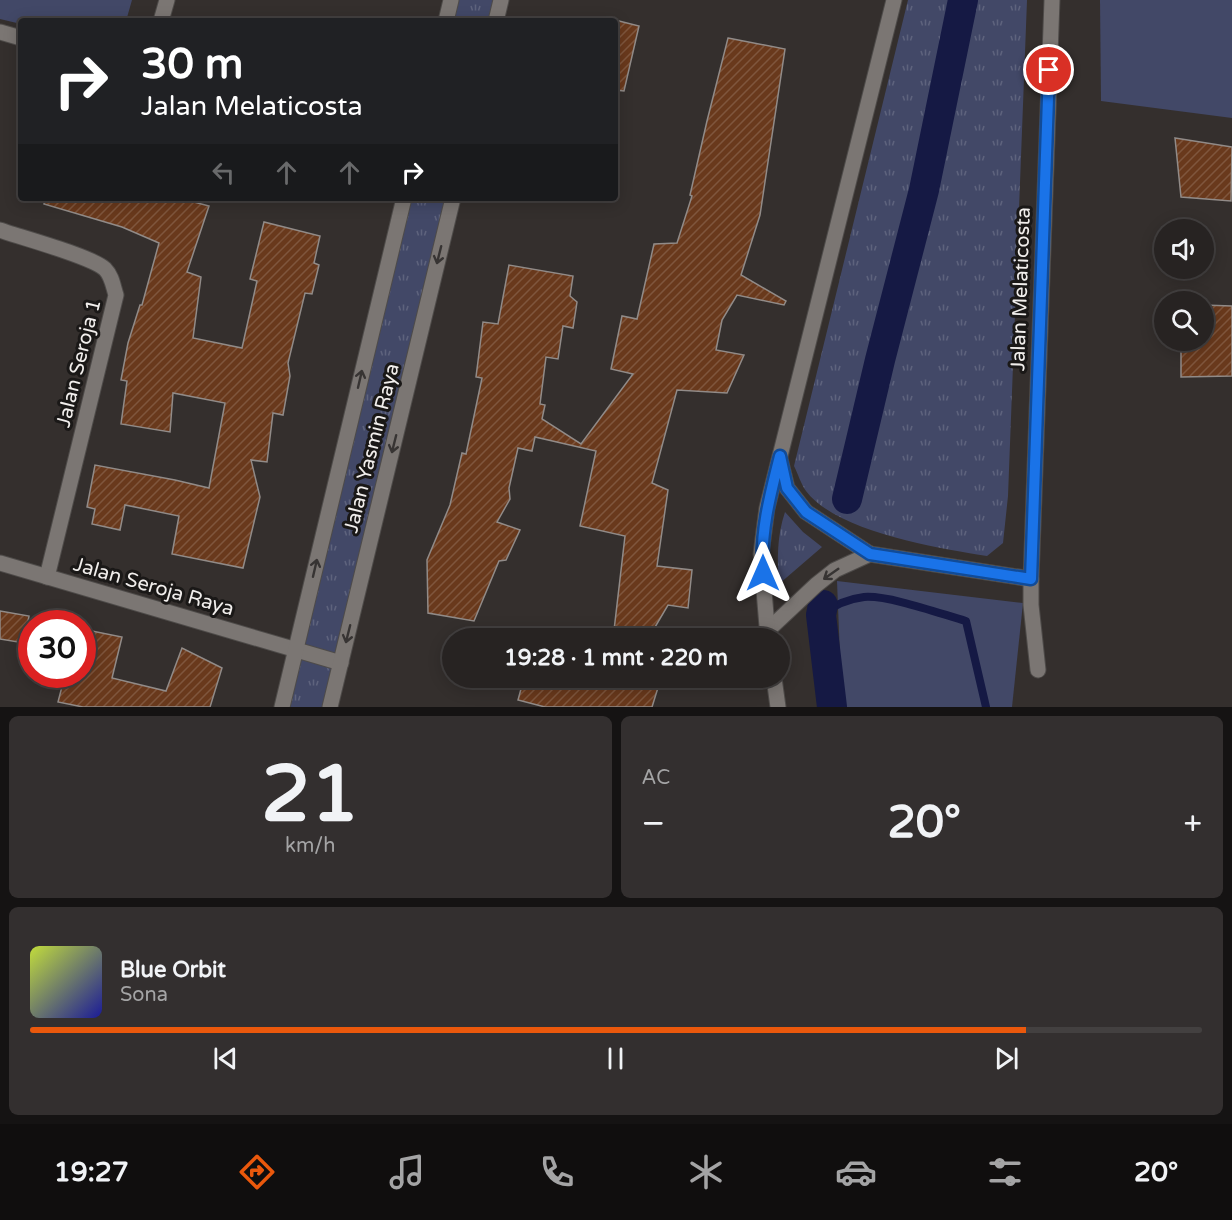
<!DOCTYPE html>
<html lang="id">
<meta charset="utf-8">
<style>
:root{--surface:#272322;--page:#332f2f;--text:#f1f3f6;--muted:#a4a4a5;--line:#434040;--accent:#ea580c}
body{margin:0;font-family:"Varela Round",sans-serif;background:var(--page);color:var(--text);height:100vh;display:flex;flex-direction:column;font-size:22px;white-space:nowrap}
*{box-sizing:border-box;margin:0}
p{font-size:20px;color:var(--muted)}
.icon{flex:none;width:33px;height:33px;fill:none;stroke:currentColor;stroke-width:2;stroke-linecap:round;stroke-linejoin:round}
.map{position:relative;height:707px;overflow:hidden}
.sheet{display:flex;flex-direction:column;gap:9px;padding:9px;background:#151313;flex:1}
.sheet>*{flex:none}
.top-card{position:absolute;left:18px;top:18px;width:600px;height:183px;border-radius:6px;box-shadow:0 3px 15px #0003,0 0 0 2px var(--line);background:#202124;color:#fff;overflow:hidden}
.fabs{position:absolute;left:1154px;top:219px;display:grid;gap:12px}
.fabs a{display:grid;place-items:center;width:60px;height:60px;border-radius:50%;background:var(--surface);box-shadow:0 3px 15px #0003,0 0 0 2px var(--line);font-size:30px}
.speed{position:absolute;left:18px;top:610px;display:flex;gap:12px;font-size:30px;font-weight:700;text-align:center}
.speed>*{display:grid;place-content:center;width:78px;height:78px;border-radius:50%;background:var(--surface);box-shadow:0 3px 15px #0003,0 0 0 2px var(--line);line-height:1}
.speed .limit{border:9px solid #d22;background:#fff;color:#111}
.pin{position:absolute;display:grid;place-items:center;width:51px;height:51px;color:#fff;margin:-26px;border:3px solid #fff;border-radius:50%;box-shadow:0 2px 6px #0007}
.me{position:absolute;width:66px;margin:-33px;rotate:0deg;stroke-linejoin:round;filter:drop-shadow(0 0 4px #0008)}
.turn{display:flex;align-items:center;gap:21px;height:126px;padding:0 24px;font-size:27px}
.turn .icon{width:78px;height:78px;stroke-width:2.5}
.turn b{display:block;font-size:42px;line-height:51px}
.lanes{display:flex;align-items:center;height:57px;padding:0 24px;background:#0003;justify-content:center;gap:30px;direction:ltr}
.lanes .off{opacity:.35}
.big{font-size:45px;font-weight:700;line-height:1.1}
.sheet .widget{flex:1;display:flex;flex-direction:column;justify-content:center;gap:9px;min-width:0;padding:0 21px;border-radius:9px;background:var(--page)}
.sheet .dial{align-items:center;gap:0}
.dial b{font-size:78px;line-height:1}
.song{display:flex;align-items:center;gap:18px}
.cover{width:72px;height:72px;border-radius:9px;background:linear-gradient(135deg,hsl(70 70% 55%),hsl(240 70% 35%))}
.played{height:6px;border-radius:3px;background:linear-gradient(90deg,var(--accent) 85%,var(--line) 85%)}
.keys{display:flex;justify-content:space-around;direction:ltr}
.heat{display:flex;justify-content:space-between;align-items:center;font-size:33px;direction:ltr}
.sheet .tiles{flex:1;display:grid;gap:9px;grid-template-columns:1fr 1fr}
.widget:last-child{grid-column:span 2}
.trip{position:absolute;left:442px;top:628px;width:348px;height:60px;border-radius:30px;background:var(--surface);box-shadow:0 3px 15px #0003,0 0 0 2px var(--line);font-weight:700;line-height:60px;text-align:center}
.tab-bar{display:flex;height:96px;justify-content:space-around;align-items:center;background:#100e0e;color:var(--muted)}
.tab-bar .icon{width:42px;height:42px}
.tab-bar .selected{color:var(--accent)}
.tab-bar b{font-size:27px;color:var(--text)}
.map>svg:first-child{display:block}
</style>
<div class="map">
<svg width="1232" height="707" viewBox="0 0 1232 707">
<defs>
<pattern id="grass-tufts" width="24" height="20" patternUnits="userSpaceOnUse" patternTransform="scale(1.5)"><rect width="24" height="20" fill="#424867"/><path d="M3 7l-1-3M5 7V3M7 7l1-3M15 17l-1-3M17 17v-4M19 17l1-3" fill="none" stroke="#5e637d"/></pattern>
<pattern id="building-hatch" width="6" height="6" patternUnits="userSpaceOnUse" patternTransform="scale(1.5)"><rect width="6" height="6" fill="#69391c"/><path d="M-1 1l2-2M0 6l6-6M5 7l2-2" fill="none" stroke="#7f563d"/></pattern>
</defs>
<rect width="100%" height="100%" fill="#342f2d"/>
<g fill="url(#grass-tufts)">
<polygon points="451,0 501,0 496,21 446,21"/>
<path d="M908,0H1027L1008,496L1003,543L987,556C938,548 837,532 806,491C801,484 798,474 794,466Z"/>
<polygon points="404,198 453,198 330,707 282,707"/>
<path d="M785,512L803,532L822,547L779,584C777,559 777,536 785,512Z"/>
</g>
<g fill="#424867">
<polygon points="0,0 132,0 126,21 21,21 21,24 0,19"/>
<polygon points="1100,0 1232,0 1232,118 1101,101"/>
<polygon points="837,581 1023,603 1012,707 842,707"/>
</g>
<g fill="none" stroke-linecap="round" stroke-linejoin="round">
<path stroke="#151944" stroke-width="8" d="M821,615C834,605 847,599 864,597C889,595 941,614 966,621L986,707"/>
<g stroke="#151944" stroke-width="30">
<polyline points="847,499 880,360 924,190 963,0"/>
<polyline points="823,605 821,615 832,707"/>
</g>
</g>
<g fill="url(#building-hatch)" stroke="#918b88" stroke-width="1.5">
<polygon points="615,20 639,26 624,91 615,90"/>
<polygon points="728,38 785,49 760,215 741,275 786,301 784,305 737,295 722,320 716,350 744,355 727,393 677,390 652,483 668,490 657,566 692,570 688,608 668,605 648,639 613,639 625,536 580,526 596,451 535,437 532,451 518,448 509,488 510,499 497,522 520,530 506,560 499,561 474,621 428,613 427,560 450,505 462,453 466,454 482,378 476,377 483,322 498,324 509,265 573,276 570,296 577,302 573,328 563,326 558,359 546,357 540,404 545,405 542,419 581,444 633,374 611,369 622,316 637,319 654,244 677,243 692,196 690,195 707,121"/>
<polygon points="1175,138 1232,147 1231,201 1181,197"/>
<polygon points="45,198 179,198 209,206 187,272 201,277 193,338 242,348 257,281 250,279 264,222 320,236 314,263 319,265 312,294 305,293 288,363 290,376 283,415 273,413 267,462 251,460 260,497 243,568 172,554 179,516 125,505 120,530 92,524 95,509 87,507 95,465 175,480 209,488 225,403 173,393 170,432 121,424 127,381 121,380 128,343 140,305 142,305 159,243 122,227 44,204"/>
<polygon points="1203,305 1232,306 1232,376 1181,377 1181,340 1203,340"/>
<polygon points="0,611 29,616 24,643 0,639"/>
<polygon points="82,629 122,637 112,678 166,691 182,648 222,668 210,707 83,707 58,702 65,675 82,675"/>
<polygon points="551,629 587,639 544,639"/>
<polygon points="524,678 661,678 652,707 545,707 518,700"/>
</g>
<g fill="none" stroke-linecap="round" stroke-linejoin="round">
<defs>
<g id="minor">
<polyline points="161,21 167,0"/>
<polyline points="446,21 451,0"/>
<polyline points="496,21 501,0"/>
<polyline points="0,32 21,38"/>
<path d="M0,230C22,238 91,256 105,269C112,276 113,286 116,295L47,577"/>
<polyline points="870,554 1031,579"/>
<polyline points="0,563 341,663"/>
<polyline points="767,631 816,585 835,570 870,554 806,512 787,488 780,459"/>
<polyline points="768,639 761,554 767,508 894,0"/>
<polyline points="1038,670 1031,605 1031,579 1052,0"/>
<polyline points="774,678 778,707"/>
<polyline points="282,707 404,198"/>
<polyline points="330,707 453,198"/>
</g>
</defs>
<use href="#minor" stroke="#4e4b49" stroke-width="17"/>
<use href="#minor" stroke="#7b7673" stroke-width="15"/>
</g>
<defs><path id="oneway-shaft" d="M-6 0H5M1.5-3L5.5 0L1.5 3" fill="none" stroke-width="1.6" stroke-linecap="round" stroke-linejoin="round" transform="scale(1.5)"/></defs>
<g stroke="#373433">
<use href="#oneway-shaft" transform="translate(439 255) rotate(104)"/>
<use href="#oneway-shaft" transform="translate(360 379) rotate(-77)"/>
<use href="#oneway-shaft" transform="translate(394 444) rotate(104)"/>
<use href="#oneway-shaft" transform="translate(315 568) rotate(-77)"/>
<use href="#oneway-shaft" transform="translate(831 574) rotate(145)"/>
<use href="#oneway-shaft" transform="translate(348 634) rotate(104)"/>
</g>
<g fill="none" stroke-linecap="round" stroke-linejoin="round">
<defs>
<path id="route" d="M763,573C760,533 770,495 780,456L787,488L806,512L870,554L1031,579L1049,70"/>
</defs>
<use href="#route" stroke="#114b97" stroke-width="15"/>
<use href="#route" stroke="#1a73e8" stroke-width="10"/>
</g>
<g text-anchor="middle" stroke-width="6" stroke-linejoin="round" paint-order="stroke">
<g font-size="20" fill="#f1eeec" stroke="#1a1817">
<text transform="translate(1020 289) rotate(-88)" y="7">Jalan Melaticosta</text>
<text transform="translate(78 363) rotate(-76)" y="7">Jalan Seroja 1</text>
<text transform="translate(371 448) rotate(-76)" y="7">Jalan Yasmin Raya</text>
<text transform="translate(154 586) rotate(16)" y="7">Jalan Seroja Raya</text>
</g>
</g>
</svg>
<div class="fabs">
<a><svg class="icon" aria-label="sound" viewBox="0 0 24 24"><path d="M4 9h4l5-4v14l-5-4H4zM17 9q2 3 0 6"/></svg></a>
<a><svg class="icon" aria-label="search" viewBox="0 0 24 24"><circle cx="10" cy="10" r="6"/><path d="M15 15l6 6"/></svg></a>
</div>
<div class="speed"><div class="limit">30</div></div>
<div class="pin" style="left:1049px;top:70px;background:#d93025"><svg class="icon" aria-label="arrive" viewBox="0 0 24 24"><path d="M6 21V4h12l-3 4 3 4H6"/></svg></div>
<svg class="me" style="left:763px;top:573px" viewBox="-20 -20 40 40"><path d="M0-17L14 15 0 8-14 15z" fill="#1a73e8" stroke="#fff" stroke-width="4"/></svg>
<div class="trip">19:28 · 1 mnt · 220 m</div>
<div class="top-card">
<div class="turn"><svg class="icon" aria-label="right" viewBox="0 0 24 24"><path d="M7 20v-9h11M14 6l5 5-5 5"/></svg><div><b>30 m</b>Jalan Melaticosta</div></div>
<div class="lanes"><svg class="icon off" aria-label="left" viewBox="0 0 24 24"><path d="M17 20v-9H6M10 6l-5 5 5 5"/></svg><svg class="icon off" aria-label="ahead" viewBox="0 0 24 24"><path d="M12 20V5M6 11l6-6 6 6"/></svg><svg class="icon off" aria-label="ahead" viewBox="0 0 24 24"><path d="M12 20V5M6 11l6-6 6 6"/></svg><svg class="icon" aria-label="right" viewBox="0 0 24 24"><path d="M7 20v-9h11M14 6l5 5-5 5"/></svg></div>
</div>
</div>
<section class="sheet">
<div class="tiles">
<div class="widget dial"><b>21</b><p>km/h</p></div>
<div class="widget"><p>AC</p>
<div class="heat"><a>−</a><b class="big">20°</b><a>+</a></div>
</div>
<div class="widget">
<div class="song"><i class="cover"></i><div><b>Blue Orbit</b><p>Sona</p></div></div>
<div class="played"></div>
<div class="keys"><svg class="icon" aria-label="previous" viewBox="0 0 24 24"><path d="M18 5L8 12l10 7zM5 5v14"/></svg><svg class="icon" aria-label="pause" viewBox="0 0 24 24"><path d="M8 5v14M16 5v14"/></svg><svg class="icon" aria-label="next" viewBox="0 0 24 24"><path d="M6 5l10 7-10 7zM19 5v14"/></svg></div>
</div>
</div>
</section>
<nav class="tab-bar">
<b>19:27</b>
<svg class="icon selected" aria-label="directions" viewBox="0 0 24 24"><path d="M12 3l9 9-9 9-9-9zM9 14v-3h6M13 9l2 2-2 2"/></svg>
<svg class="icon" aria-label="music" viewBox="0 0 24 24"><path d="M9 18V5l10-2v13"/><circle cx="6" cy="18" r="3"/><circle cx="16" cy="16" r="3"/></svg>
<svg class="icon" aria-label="phone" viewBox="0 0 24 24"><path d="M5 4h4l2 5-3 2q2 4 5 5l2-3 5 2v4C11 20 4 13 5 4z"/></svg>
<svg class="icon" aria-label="climate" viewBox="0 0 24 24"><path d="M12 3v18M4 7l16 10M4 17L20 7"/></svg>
<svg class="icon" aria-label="car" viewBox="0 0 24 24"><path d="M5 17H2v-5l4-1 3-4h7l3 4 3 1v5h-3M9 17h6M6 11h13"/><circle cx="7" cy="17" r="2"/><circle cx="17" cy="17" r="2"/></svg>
<svg class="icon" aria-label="filters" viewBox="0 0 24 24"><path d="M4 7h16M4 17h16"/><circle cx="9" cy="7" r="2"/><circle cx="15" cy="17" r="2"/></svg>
<b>20°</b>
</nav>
